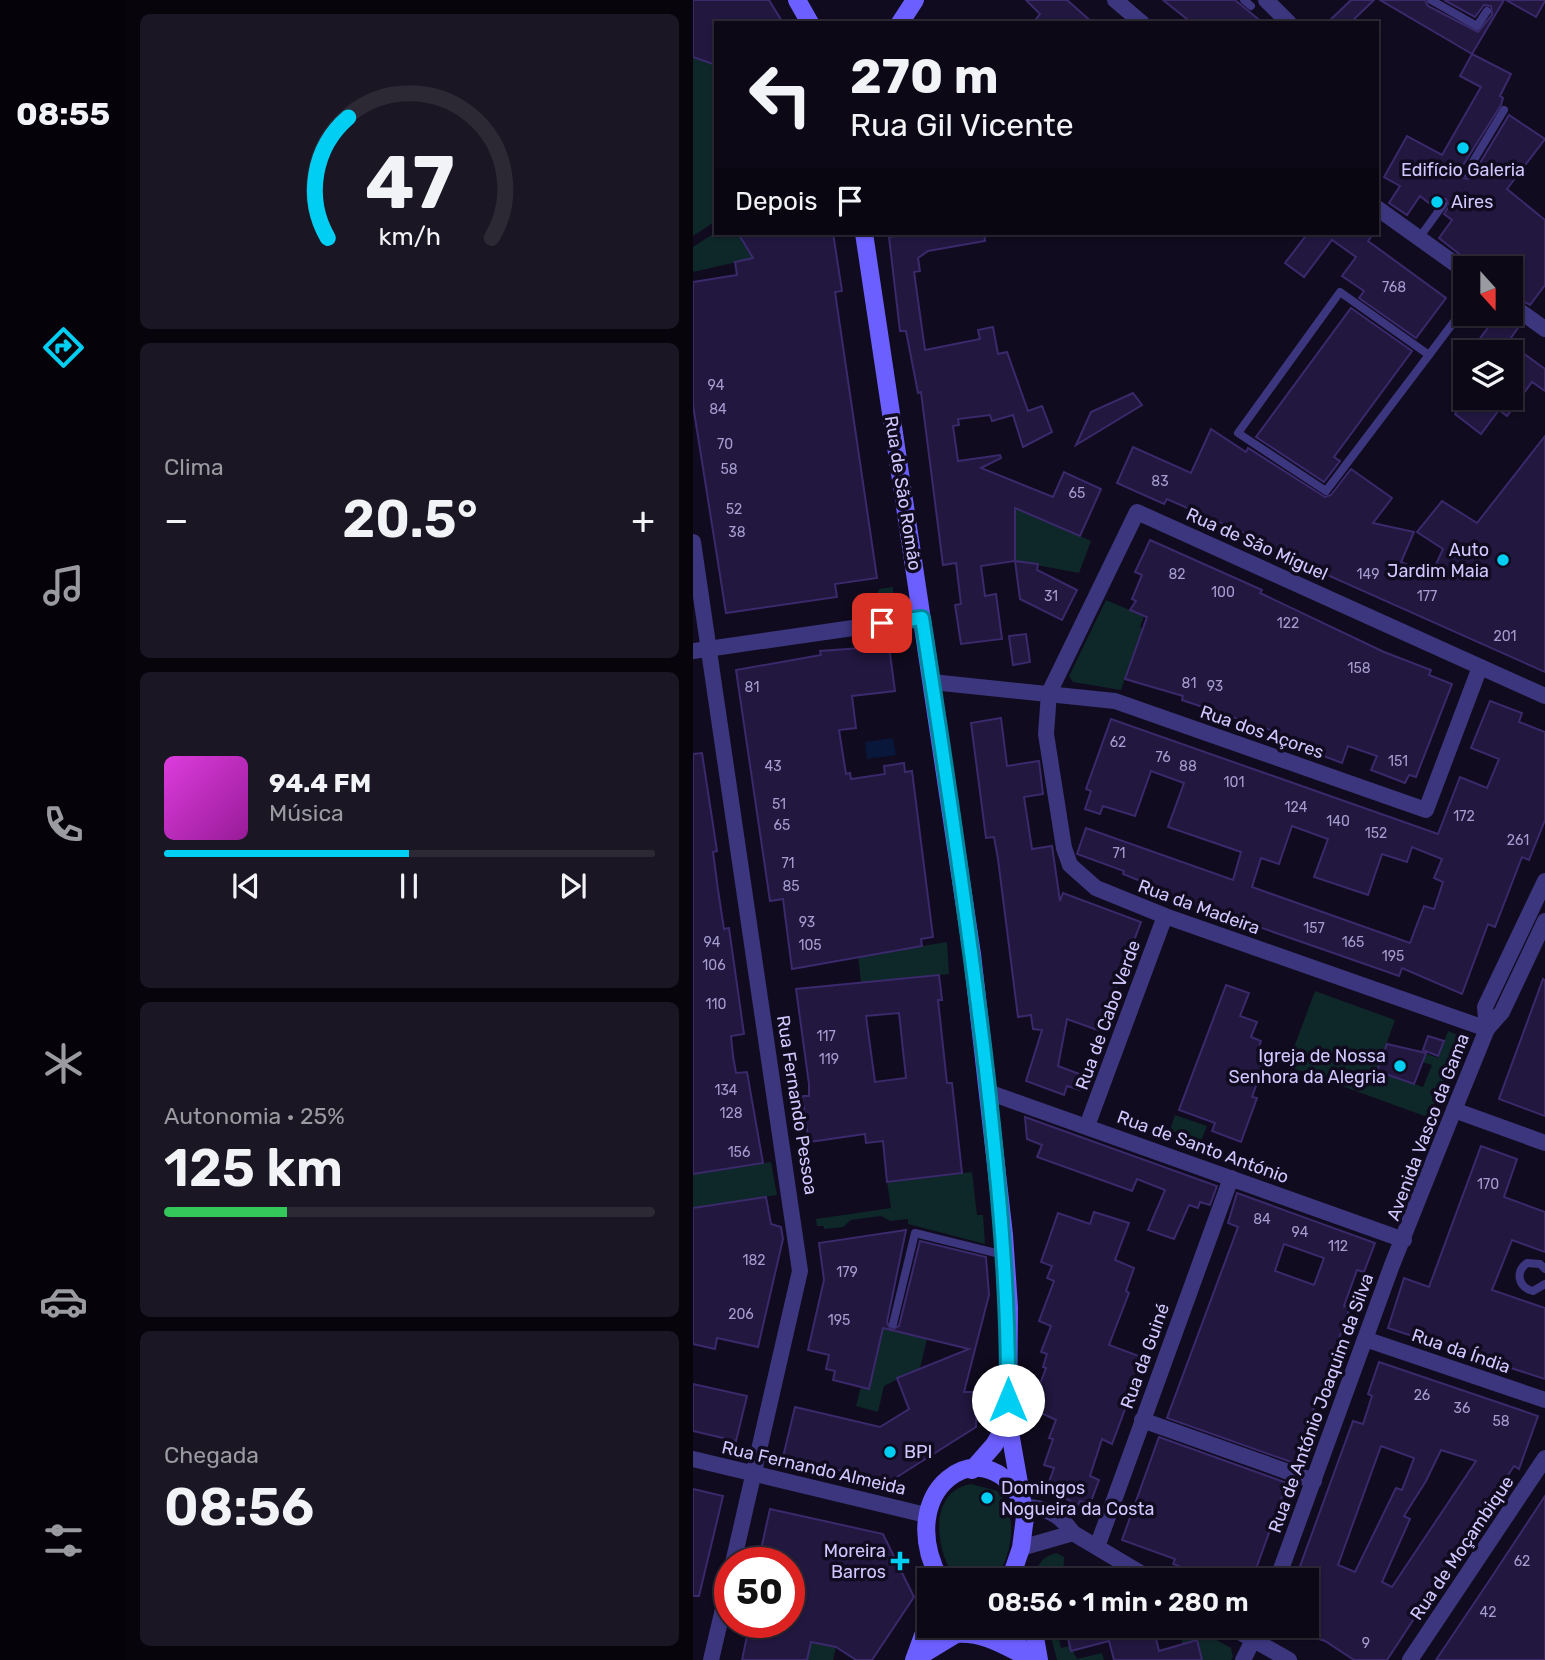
<!DOCTYPE html>
<html lang="pt">
<meta charset="utf-8">
<style>
:root{--surface:#0c0816;--page:#1a1623;--text:#f1f3f6;--muted:#9a9aa1;--line:#2c2935;--accent:#00cef3}
body{margin:0;font-family:Rubik,sans-serif;background:var(--page);color:var(--text);height:100vh;display:flex;flex-direction:column;font-size:26px;white-space:nowrap}
*{box-sizing:border-box;margin:0}
p{font-size:23px;color:var(--muted)}
.icon{flex:none;width:38px;height:38px;fill:none;stroke:currentColor;stroke-width:2;stroke-linecap:round;stroke-linejoin:round}
.map{position:relative;flex:1;overflow:hidden}
.side{display:flex;flex-direction:column;gap:14px;padding:14px;background:#07040c;width:567px}
.side>*{flex:none}
.hud{position:absolute;left:21px;top:21px;width:665px;height:214px;border-radius:0px;box-shadow:0 2px 5px #0004,0 0 0 2px var(--line);background:#0c0816;color:var(--text);overflow:hidden}
.needle{width:46px;rotate:159deg}
.buttons{position:absolute;left:760px;top:256px;display:grid;gap:14px}
.buttons a{display:grid;place-items:center;width:70px;height:70px;border-radius:0px;background:var(--surface);box-shadow:0 2px 5px #0004,0 0 0 2px var(--line);font-size:35px}
.speed{position:absolute;left:21px;top:1547px;display:flex;gap:14px;font-size:35px;font-weight:700;text-align:center}
.speed>*{display:grid;place-content:center;width:91px;height:91px;border-radius:50%;background:var(--surface);box-shadow:0 2px 5px #0004,0 0 0 2px var(--line);line-height:1}
.speed .limit{border:10px solid #d22;background:#fff;color:#111}
.pin{position:absolute;display:grid;place-items:center;width:60px;height:60px;color:#fff;margin:-30px;border-radius:14px;box-shadow:0 4px 10px #0006}
.me{position:absolute;width:77px;margin:-38px;rotate:0deg;stroke-linejoin:round;filter:drop-shadow(0 0 5px #0008)}
.turn{display:flex;align-items:center;gap:24px;height:147px;padding:0 21px;font-size:32px}
.turn .icon{width:91px;height:91px;stroke-width:2.5}
.turn b{display:block;font-size:49px;line-height:60px}
.then{display:flex;align-items:center;height:66px;padding:0 21px;background:#0003;gap:14px;font-size:26px}
.big{font-size:52px;font-weight:600;line-height:1.1}
.side .card{flex:1;display:flex;flex-direction:column;justify-content:center;gap:10px;min-width:0;padding:0 24px;border-radius:10px;background:var(--page)}
.side .dial{align-items:center;gap:0}
.dial svg{height:182px;overflow:visible;fill:none;stroke:var(--line);stroke-width:7;stroke-linecap:round;text-anchor:middle}
.dial text{fill:var(--text);stroke:none}
.song{display:flex;align-items:center;gap:21px}
.cover{width:84px;height:84px;border-radius:10px;background:linear-gradient(135deg,hsl(300 70% 55%),hsl(300 70% 35%))}
.played{height:7px;border-radius:4px;background:linear-gradient(90deg,var(--accent) 50%,var(--line) 50%)}
.keys{display:flex;justify-content:space-around;direction:ltr}
.heat{display:flex;justify-content:space-between;align-items:center;font-size:38px;direction:ltr}
.charge{height:10px;border-radius:5px;background:linear-gradient(90deg,#34c759 25%,var(--line) 0)}
.trip{position:absolute;left:224px;top:1568px;width:402px;height:70px;border-radius:0px;background:var(--surface);box-shadow:0 2px 5px #0004,0 0 0 2px var(--line);font-weight:600;line-height:70px;text-align:center}
main{display:flex;flex:1;min-height:0}
.tabs{display:flex;flex-direction:column;width:126px;justify-content:space-around;align-items:center;background:#050309;color:var(--muted)}
.tabs .icon{width:49px;height:49px}
.tabs .selected{color:var(--accent)}
.tabs b{font-size:32px;color:var(--text)}
.map>svg:first-child{display:block}
</style>
<main>
<nav class="tabs">
<b>08:55</b>
<svg class="icon selected" aria-label="directions" viewBox="0 0 24 24"><path d="M12 3l9 9-9 9-9-9zM9 14v-3h6M13 9l2 2-2 2"/></svg>
<svg class="icon" aria-label="music" viewBox="0 0 24 24"><path d="M9 18V5l10-2v13"/><circle cx="6" cy="18" r="3"/><circle cx="16" cy="16" r="3"/></svg>
<svg class="icon" aria-label="phone" viewBox="0 0 24 24"><path d="M5 4h4l2 5-3 2q2 4 5 5l2-3 5 2v4C11 20 4 13 5 4z"/></svg>
<svg class="icon" aria-label="climate" viewBox="0 0 24 24"><path d="M12 3v18M4 7l16 10M4 17L20 7"/></svg>
<svg class="icon" aria-label="car" viewBox="0 0 24 24"><path d="M5 17H2v-5l4-1 3-4h7l3 4 3 1v5h-3M9 17h6M6 11h13"/><circle cx="7" cy="17" r="2"/><circle cx="17" cy="17" r="2"/></svg>
<svg class="icon" aria-label="filters" viewBox="0 0 24 24"><path d="M4 7h16M4 17h16"/><circle cx="9" cy="7" r="2"/><circle cx="15" cy="17" r="2"/></svg>
</nav>
<section class="side">
<div class="card dial"><svg viewBox="0 0 100 80">
<path d="M14 69A42 42 0 1 1 86 69"/>
<path d="M14 69A42 42 0 0 1 23 16" stroke="#00cef3"/>
<text x="50" y="56" font-size="32" font-weight="700">47</text>
<text x="50" y="72" font-size="11">km/h</text>
</svg></div>
<div class="card"><p>Clima</p>
<div class="heat"><a>−</a><b class="big">20.5°</b><a>+</a></div>
</div>
<div class="card">
<div class="song"><i class="cover"></i><div><b>94.4 FM</b><p>Música</p></div></div>
<div class="played"></div>
<div class="keys"><svg class="icon" aria-label="previous" viewBox="0 0 24 24"><path d="M18 5L8 12l10 7zM5 5v14"/></svg><svg class="icon" aria-label="pause" viewBox="0 0 24 24"><path d="M8 5v14M16 5v14"/></svg><svg class="icon" aria-label="next" viewBox="0 0 24 24"><path d="M6 5l10 7-10 7zM19 5v14"/></svg></div>
</div>
<div class="card"><p>Autonomia · 25%</p><b class="big">125 km</b><div class="charge"></div></div>
<div class="card"><p>Chegada</p><b class="big">08:56</b></div>
</section>
<div class="map">
<svg width="852" height="1660" viewBox="0 0 852 1660">
<rect width="100%" height="100%" fill="#100b1e"/>
<g fill="#0e2728">
<polygon points="0,57 23,65 23,221 0,236"/>
<polygon points="23,232 45,233 47,236 63,233 66,257 0,272 0,247"/>
<polygon points="321,507 398,541 386,573 322,561"/>
<polygon points="200,587 200,604 178,610 186,589"/>
<polygon points="413,600 451,616 447,627 449,629 428,690 380,682 376,676"/>
<polygon points="254,942 256,974 168,983 165,956"/>
<polygon points="622,991 702,1020 684,1070 730,1087 739,1065 729,1062 732,1053 745,1058 755,1031 767,1036 737,1118 594,1066"/>
<polygon points="482,1115 514,1126 508,1141 477,1130"/>
<polygon points="78,1162 84,1195 0,1208 0,1174"/>
<polygon points="279,1172 284,1215 290,1215 292,1244 215,1224 215,1219 197,1221 188,1216 158,1220 150,1227 131,1229 131,1226 124,1226 123,1219 198,1208 194,1182"/>
<polygon points="190,1329 234,1339 227,1368 191,1386 185,1412 163,1406 168,1387 176,1389"/>
<path d="M278,1484L304,1491C326,1513 320,1557 301,1580H263C243,1552 233,1492 278,1484Z"/>
<path d="M363,1553L371,1557L370,1580H344C342,1565 349,1557 363,1553Z"/>
<polygon points="355,1626 363,1626 368,1648 377,1646 384,1659 409,1653 411,1660 364,1660"/>
<polygon points="488,1626 499,1626 538,1648 540,1657 538,1660 509,1660 504,1641 489,1644"/>
<polygon points="118,1642 143,1647 140,1660 114,1660"/>
</g>
<polygon fill="#08173a" points="200,738 203,755 174,759 172,742"/>
<g fill="#21173f" stroke="#3a296b" stroke-width="2" fill-rule="evenodd">
<polygon points="0,0 76,0 90,23 23,23 23,65 0,57"/>
<polygon points="333,0 374,0 400,23 340,23 347,14"/>
<polygon points="470,0 542,0 570,23 499,23"/>
<polygon points="658,0 681,0 657,23 634,23"/>
<polygon points="687,0 732,0 735,6 785,32 799,15 798,6 791,5 782,17 751,0 811,0 779,54"/>
<polygon points="813,0 852,0 852,1 843,17"/>
<polygon points="779,54 818,74 807,96 810,98 808,105 767,170 768,177 774,179 779,176 816,115 852,139 814,189 852,220 852,285 837,305 817,294 817,268 784,268 746,238 759,220 751,214 756,206 753,199 747,199 741,207 727,196 714,215 696,203 707,186 691,177 714,136 749,155 788,87 767,76"/>
<polygon points="45,233 140,233 149,291 142,292 184,578 142,584 144,597 33,613 0,405 0,282 44,275 42,262 60,258"/>
<polygon points="227,233 291,233 292,241 235,251 225,258 227,271 221,272 232,350 287,339 285,330 300,327 305,354 314,352 335,411 349,406 359,432 330,447 320,415 299,421 297,415 265,419 266,425 260,426 265,461 307,455 308,458 288,468 360,497 371,472 408,489 387,536 322,508 322,561 288,566 292,596 303,594 309,639 268,644 262,605 268,604 263,563 250,565 228,392 225,393 213,331 207,331 196,237"/>
<polygon points="615,233 681,233 675,241 753,298 723,338 666,298 671,291 649,276 663,257 639,240 611,277 592,263"/>
<polygon points="658,308 719,351 641,457 647,461 631,482 563,437"/>
<polygon points="805,314 817,323 817,317 825,322 822,326 825,328 815,342 852,369 852,391 839,382 814,416 806,410 788,434 762,414 774,397 817,397 817,352 777,352"/>
<polygon points="440,393 449,405 383,445 398,412"/>
<polygon points="518,429 553,452 555,448 632,497 638,495 658,469 699,498 680,523 721,532 708,562 738,575 750,549 724,532 749,501 784,523 852,436 852,672 574,548 564,543 565,539 474,499 471,504 424,483 440,447 498,473"/>
<polygon points="457,540 569,590 567,593 691,652 738,670 736,675 759,684 723,777 716,775 712,783 678,770 684,756 655,746 649,763 625,754 626,750 615,746 616,743 489,700 490,696 432,679 454,617 437,610 443,601 439,599 449,575 442,572"/>
<polygon points="322,561 345,564 344,570 384,590 369,620 327,599"/>
<polygon points="333,634 337,662 320,665 316,636"/>
<polygon points="196,646 202,691 159,696 163,728 146,730 153,774 157,773 158,779 192,774 191,766 211,763 212,772 219,771 240,937 228,939 229,946 99,969 90,899 77,901 43,670 128,655 127,651"/>
<path d="M797,701L829,713L826,722L852,732V820L836,860L829,857L802,927L795,924L769,994L709,968L706,976L449,886L450,882L430,874L431,871L384,854L393,828L540,880L548,852L475,827L491,783L458,771L442,816L410,806L407,814L392,809L398,791L393,789L418,719L745,834L767,777L794,788L806,759L778,748ZM599,826L635,839L621,877L675,895L689,854L714,862L719,847L749,859L741,878L750,882L741,909L731,906L717,943L559,887L568,858L586,864Z"/>
<polygon points="308,718 314,766 346,761 350,794 331,797 339,849 359,846 367,901 370,893 448,922 407,1031 374,1019 365,1066 392,1076 387,1090 374,1086 371,1095 333,1081 349,1030 340,1029 338,1015 325,1017 305,859 301,837 293,838 278,723"/>
<polygon points="9,753 24,851 20,852 25,890 31,929 36,928 51,1034 38,1036 40,1056 43,1073 54,1072 70,1163 0,1174 0,754"/>
<path d="M246,975L249,1000H245L254,1083H259L269,1173L194,1182L190,1141L173,1143L172,1134L116,1142L109,1096H116V1084L103,989ZM206,1013L213,1078L182,1082L173,1016Z"/>
<polygon points="850,979 852,980 852,1116 806,1099"/>
<polygon points="533,985 556,993 547,1016 564,1022 558,1037 568,1041 564,1053 574,1056 559,1097 564,1098 548,1142 519,1131 522,1123 486,1110"/>
<polygon points="735,1036 751,1041 745,1056 730,1050"/>
<polygon points="694,1044 733,1053 721,1084 684,1071"/>
<polygon points="332,1117 524,1186 517,1205 507,1202 505,1208 496,1205 481,1239 455,1230 472,1190 444,1179 439,1191 344,1157 349,1145 334,1139"/>
<polygon points="788,1146 824,1159 811,1197 852,1212 852,1252 819,1240 799,1290 852,1308 852,1379 695,1328 711,1278 736,1287"/>
<path d="M544,1193L682,1243L671,1272L664,1270L651,1306L657,1308L601,1463L474,1418L545,1227L535,1223ZM591,1244L631,1258L621,1285L582,1271Z"/>
<polygon points="73,1197 78,1224 88,1227 90,1239 65,1347 24,1338 22,1349 0,1344 0,1208"/>
<polygon points="401,1212 436,1223 422,1260 441,1268 433,1291 436,1293 416,1345 451,1358 419,1444 409,1439 397,1476 406,1480 397,1504 387,1501 385,1505 362,1493 365,1485 356,1482 361,1468 351,1465 360,1439 356,1438 363,1420 342,1410 347,1396 343,1395 353,1368 350,1367 354,1354 348,1352 358,1326 346,1321 361,1281 354,1278 359,1266 348,1262 365,1213 397,1224"/>
<polygon points="213,1230 194,1322 198,1330 206,1326 227,1241 293,1257 296,1295 271,1392 284,1392 283,1427 196,1482 90,1457 102,1407 187,1427 216,1409 204,1378 276,1349 190,1328 176,1389 140,1380 142,1371 133,1369 136,1355 115,1350 131,1280 126,1243"/>
<path d="M686,1362L845,1416L826,1469L821,1466L694,1660H661L632,1641L614,1635V1580H602L660,1421L670,1424L679,1396L675,1394ZM688,1446L721,1458L709,1490L703,1488L662,1572L645,1565ZM748,1450L783,1461L699,1587L689,1582L717,1519L711,1516L733,1481Z"/>
<polygon points="0,1384 54,1396 43,1441 0,1431"/>
<polygon points="466,1437 594,1483 559,1580 524,1580 480,1564 482,1559 429,1540"/>
<polygon points="0,1489 30,1496 6,1596 0,1596"/>
<polygon points="852,1496 852,1660 743,1660 798,1578"/>
<polygon points="77,1509 190,1534 221,1597 179,1660 163,1660 143,1647 118,1642 114,1660 49,1660 57,1622 96,1622 96,1563 65,1563"/>
<polygon points="372,1626 460,1626 466,1651 504,1640 509,1660 421,1660 416,1641 378,1651"/>
</g>
<g fill="none" stroke-linecap="round" stroke-linejoin="round">
<g stroke="#3c367e" stroke-width="8">
<polyline points="551,0 558,6"/>
<polyline points="738,0 784,26 794,11"/>
<polyline points="773,173 811,110"/>
<polyline points="726,238 750,205"/>
<polygon points="647,292 736,355 633,491 545,433"/>
<polyline points="736,355 772,307"/>
<path d="M852,1269L847,1264L834,1263C822,1272 825,1287 840,1291L852,1284"/>
<polyline points="200,1324 222,1233 311,1255"/>
</g>
<g stroke="#3c367e" stroke-width="16">
<polyline points="422,0 449,23"/>
<polyline points="573,0 596,23"/>
<polyline points="684,208 772,271"/>
<polyline points="817,304 852,329"/>
<polyline points="0,542 107,1271 40,1563"/>
<polyline points="0,651 229,618"/>
<polyline points="239,682 422,701 733,810 787,667"/>
<polyline points="794,1029 472,916 403,888 377,865 371,848 353,734 356,693 444,512 852,696"/>
<polyline points="794,1029 792,1007 852,881"/>
<polyline points="295,1092 711,1240"/>
<polyline points="761,1110 852,1143"/>
<polyline points="394,1126 472,916"/>
<polyline points="672,1339 852,1400"/>
<polyline points="449,1420 621,1481"/>
<polyline points="0,1459 233,1515"/>
<path d="M331,1507C351,1506 369,1516 380,1533L459,1580"/>
<polyline points="404,1547 538,1178"/>
<polyline points="328,1548 380,1533"/>
<polyline points="584,1580 699,1265 761,1110 794,1029 809,1012 852,921"/>
<polyline points="536,1626 596,1660"/>
<polyline points="18,1660 37,1579"/>
<polyline points="550,1660 567,1626"/>
<polyline points="717,1660 852,1458"/>
</g>
<g stroke="#6c5fff" stroke-width="18">
<polyline points="104,0 117,23"/>
<polyline points="207,23 222,0"/>
<polyline points="171,233 279,954 311,1235 316,1307 315,1421 332,1517 328,1548 317,1580"/>
<polyline points="279,1470 301,1445 315,1421"/>
<path d="M247,1580C199,1490 289,1428 327,1498"/>
<polyline points="314,1626 334,1659"/>
<polyline points="340,1626 346,1660"/>
<path d="M263,1634C289,1632 309,1644 332,1656"/>
<polyline points="222,1659 263,1634 267,1626"/>
<polyline points="221,1660 236,1619"/>
</g>
</g>
<g fill="none" stroke-linecap="round" stroke-linejoin="round">
<defs>
<path id="route" d="M189,623L229,618C253,771 276,925 294,1079C306,1186 316,1292 315,1400"/>
</defs>
<use href="#route" stroke="#00869e" stroke-width="18"/>
<use href="#route" stroke="#00cef3" stroke-width="12"/>
</g>
<g fill="#00cef3" stroke="#100b1e" stroke-width="2.5">
<circle cx="770" cy="148" r="7"/>
<circle cx="744" cy="202" r="7"/>
<circle cx="810" cy="560" r="7"/>
<circle cx="707" cy="1066" r="7"/>
<circle cx="197" cy="1452" r="7"/>
<circle cx="294" cy="1498" r="7"/>
<path d="M203.5 1550.5h7v7h7v7h-7v7h-7v-7h-7v-7h7z"/>
</g>
<g text-anchor="middle" stroke-width="7" stroke-linejoin="round" paint-order="stroke">
<g font-size="14" fill="#a59ccf">
<text x="701" y="292">768</text>
<text x="23" y="390">94</text>
<text x="25" y="414">84</text>
<text x="32" y="449">70</text>
<text x="36" y="474">58</text>
<text x="467" y="486">83</text>
<text x="384" y="498">65</text>
<text x="41" y="514">52</text>
<text x="44" y="537">38</text>
<text x="484" y="579">82</text>
<text x="675" y="579">149</text>
<text x="530" y="597">100</text>
<text x="358" y="601">31</text>
<text x="734" y="601">177</text>
<text x="595" y="628">122</text>
<text x="812" y="641">201</text>
<text x="666" y="673">158</text>
<text x="496" y="688">81</text>
<text x="522" y="691">93</text>
<text x="59" y="692">81</text>
<text x="425" y="747">62</text>
<text x="470" y="762">76</text>
<text x="705" y="766">151</text>
<text x="80" y="771">43</text>
<text x="495" y="771">88</text>
<text x="541" y="787">101</text>
<text x="86" y="809">51</text>
<text x="603" y="812">124</text>
<text x="771" y="821">172</text>
<text x="645" y="826">140</text>
<text x="89" y="830">65</text>
<text x="683" y="838">152</text>
<text x="825" y="845">261</text>
<text x="426" y="858">71</text>
<text x="95" y="868">71</text>
<text x="98" y="891">85</text>
<text x="114" y="927">93</text>
<text x="621" y="933">157</text>
<text x="19" y="947">94</text>
<text x="660" y="947">165</text>
<text x="117" y="950">105</text>
<text x="700" y="961">195</text>
<text x="21" y="970">106</text>
<text x="23" y="1009">110</text>
<text x="133" y="1041">117</text>
<text x="136" y="1064">119</text>
<text x="33" y="1095">134</text>
<text x="38" y="1118">128</text>
<text x="46" y="1157">156</text>
<text x="795" y="1189">170</text>
<text x="569" y="1224">84</text>
<text x="607" y="1237">94</text>
<text x="645" y="1251">112</text>
<text x="61" y="1265">182</text>
<text x="154" y="1277">179</text>
<text x="48" y="1319">206</text>
<text x="146" y="1325">195</text>
<text x="729" y="1400">26</text>
<text x="769" y="1413">36</text>
<text x="808" y="1426">58</text>
<text x="829" y="1566">62</text>
<text x="795" y="1617">42</text>
<text x="673" y="1648">9</text>
</g>
<g font-size="18" fill="#d1c8ff" stroke="#100b1e" text-anchor="start">
<text x="770" y="176" text-anchor="middle">Edifício Galeria</text>
<text x="758" y="208">Aires</text>
<text x="796" y="556" text-anchor="end">Auto<tspan x="796" dy="21">Jardim Maia</tspan></text>
<text x="693" y="1062" text-anchor="end">Igreja de Nossa<tspan x="693" dy="21">Senhora da Alegria</tspan></text>
<text x="211" y="1458">BPI</text>
<text x="308" y="1494">Domingos<tspan x="308" dy="21">Nogueira da Costa</tspan></text>
<text x="193" y="1557" text-anchor="end">Moreira<tspan x="193" dy="21">Barros</tspan></text>
</g>
<g font-size="18" fill="#d1c8ff" stroke="#100b1e">
<text transform="translate(210 493) rotate(81)" y="6">Rua de São Romão</text>
<text transform="translate(564 544) rotate(24)" y="6">Rua de São Miguel</text>
<text transform="translate(569 732) rotate(19)" y="6">Rua dos Açores</text>
<text transform="translate(506 907) rotate(20)" y="6">Rua da Madeira</text>
<text transform="translate(415 1015) rotate(-70)" y="6">Rua de Cabo Verde</text>
<text transform="translate(104 1105) rotate(81)" y="6">Rua Fernando Pessoa</text>
<text transform="translate(735 1127) rotate(-69)" y="6">Avenida Vasco da Gama</text>
<text transform="translate(510 1147) rotate(20)" y="6">Rua de Santo António</text>
<text transform="translate(768 1351) rotate(19)" y="6">Rua da Índia</text>
<text transform="translate(452 1356) rotate(-70)" y="6">Rua da Guiné</text>
<text transform="translate(628 1403) rotate(-70)" y="6">Rua de António Joaquim da Silva</text>
<text transform="translate(121 1468) rotate(13)" y="6">Rua Fernando Almeida</text>
<text transform="translate(769 1548) rotate(-56)" y="6">Rua de Moçambique</text>
</g>
</g>
</svg>
<div class="buttons">
<a><svg class="needle" viewBox="-14 -14 28 28"><path d="M0-13l5 13h-10z" fill="#e53935"/><path d="M0 13l5-13h-10z" fill="#9a9aa1"/></svg></a>
<a><svg class="icon" aria-label="layers" viewBox="0 0 24 24"><path d="M12 4l9 5-9 5-9-5zM3 14l9 5 9-5"/></svg></a>
</div>
<div class="speed"><div class="limit">50</div></div>
<div class="pin" style="left:189px;top:623px;background:#d93025"><svg class="icon" aria-label="arrive" viewBox="0 0 24 24"><path d="M6 21V4h12l-3 4 3 4H6"/></svg></div>
<svg class="me" style="left:315px;top:1400px" viewBox="-20 -20 40 40"><circle r="19" fill="#fff"/><path d="M0-13L10 11 0 6-10 11z" fill="#00cef3"/></svg>
<div class="trip">08:56 · 1 min · 280 m</div>
<div class="hud">
<div class="turn"><svg class="icon" aria-label="left" viewBox="0 0 24 24"><path d="M17 20v-9H6M10 6l-5 5 5 5"/></svg><div><b>270 m</b>Rua Gil Vicente</div></div>
<div class="then">Depois<svg class="icon" aria-label="arrive" viewBox="0 0 24 24"><path d="M6 21V4h12l-3 4 3 4H6"/></svg></div>
</div>
</div>
</main>
